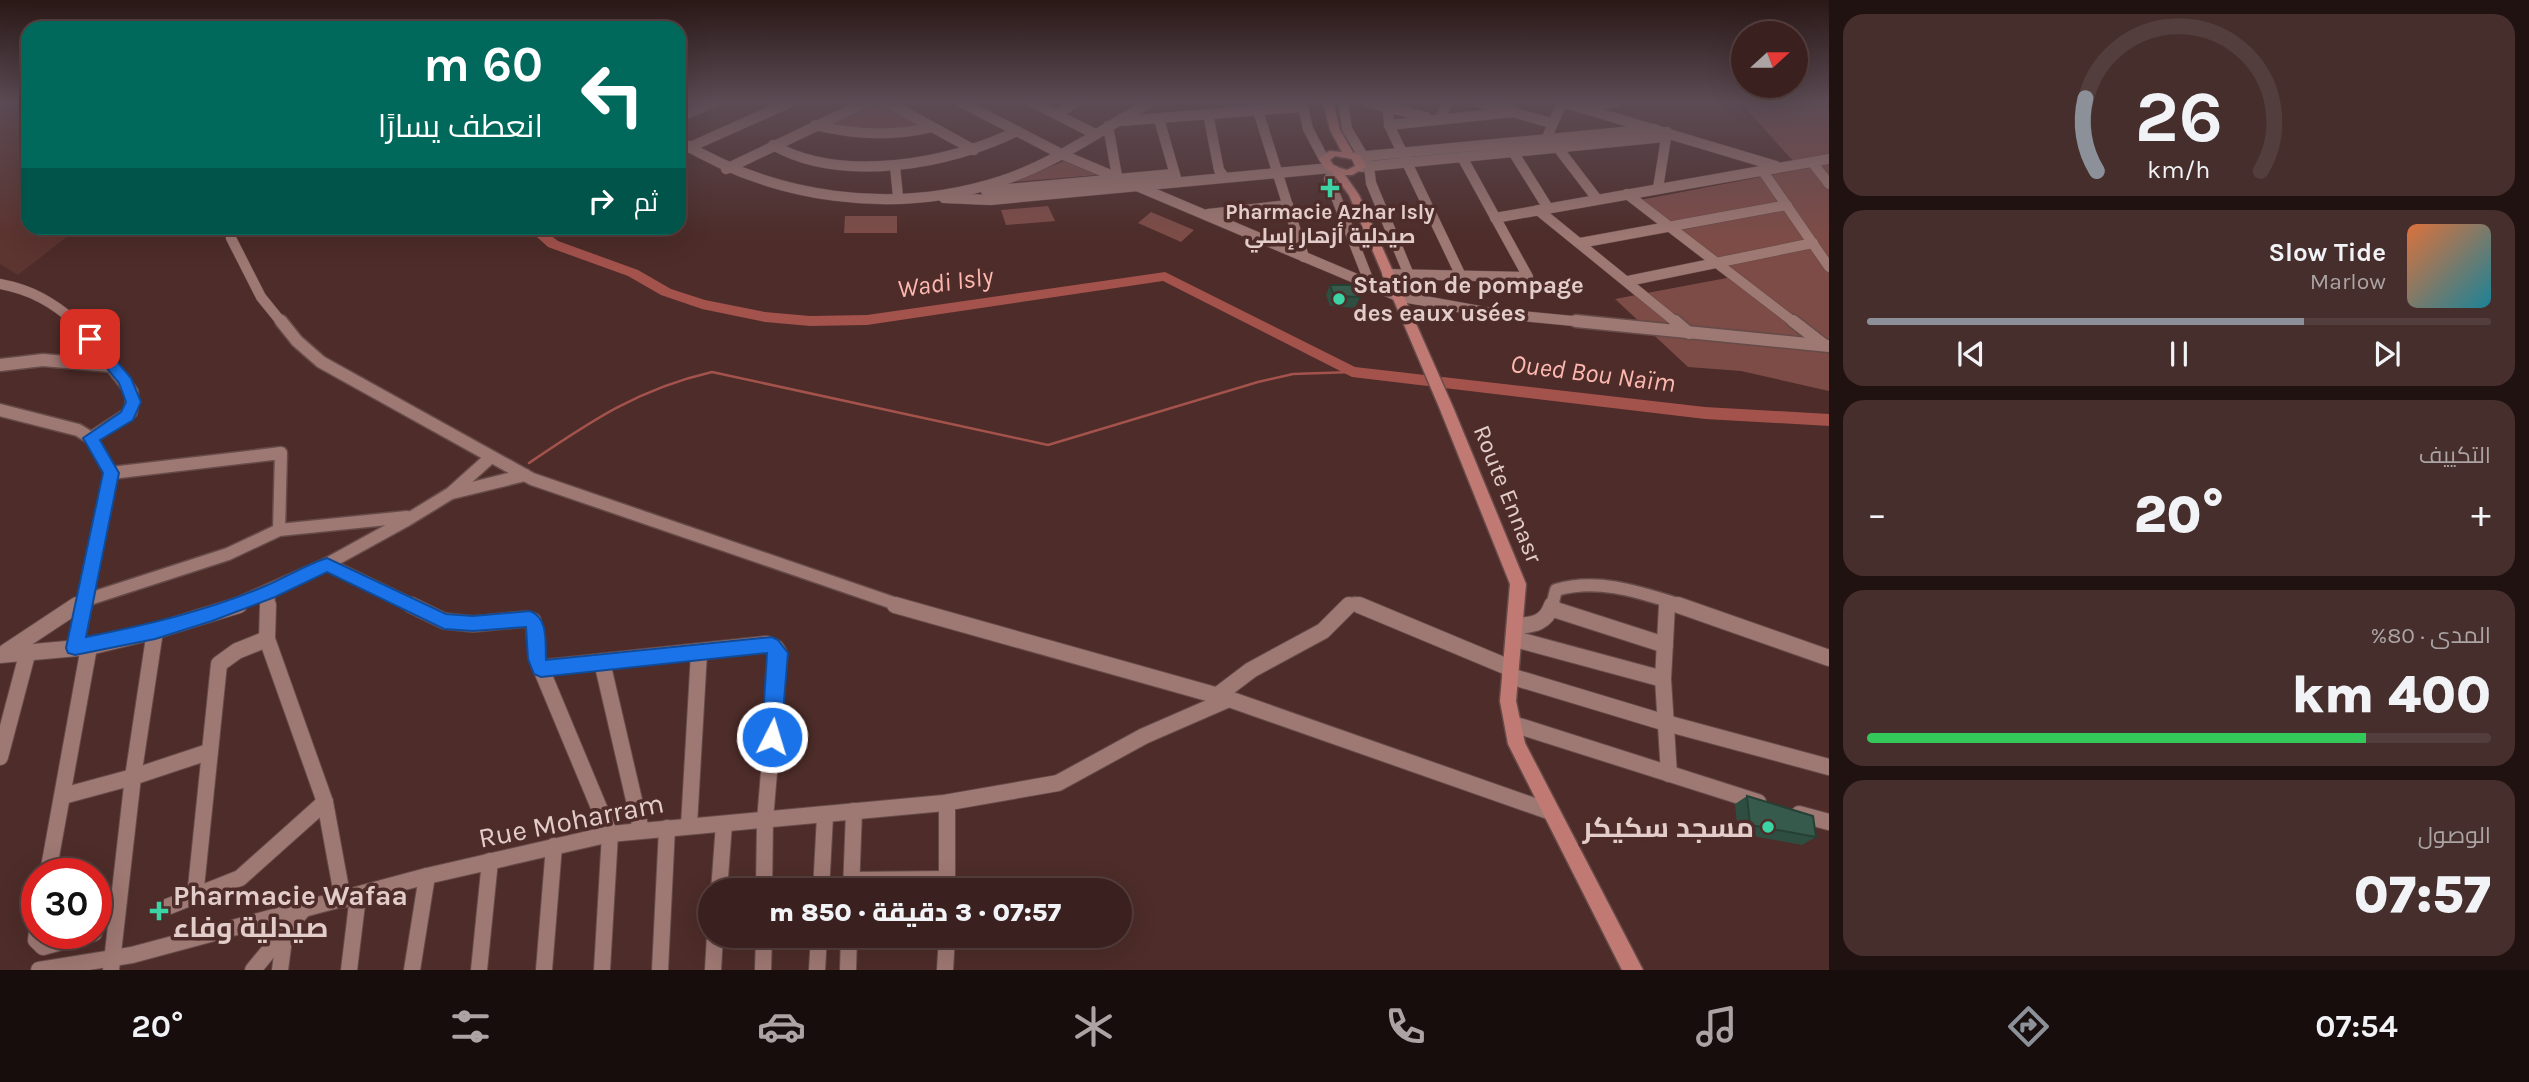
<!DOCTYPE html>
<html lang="ar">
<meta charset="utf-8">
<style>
:root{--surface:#3a211f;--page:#452e2c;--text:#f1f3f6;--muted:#aba3a4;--line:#543e3d;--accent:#8c9099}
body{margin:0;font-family:Karla,Cairo,sans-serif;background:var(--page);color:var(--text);direction:rtl;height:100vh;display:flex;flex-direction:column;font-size:26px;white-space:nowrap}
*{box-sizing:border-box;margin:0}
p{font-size:23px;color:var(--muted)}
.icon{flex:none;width:38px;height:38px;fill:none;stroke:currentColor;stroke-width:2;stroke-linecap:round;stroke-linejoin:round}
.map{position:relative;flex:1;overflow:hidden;direction:ltr}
.side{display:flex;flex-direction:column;gap:14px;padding:14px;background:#201211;width:700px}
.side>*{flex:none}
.banner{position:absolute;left:21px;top:21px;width:665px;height:214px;border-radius:21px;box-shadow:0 7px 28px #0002,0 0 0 2px var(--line);direction:rtl;background:#00695c;color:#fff;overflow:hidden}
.needle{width:46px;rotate:69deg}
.tools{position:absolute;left:1731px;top:21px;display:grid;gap:14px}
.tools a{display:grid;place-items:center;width:77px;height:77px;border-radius:50%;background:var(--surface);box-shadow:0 7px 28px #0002,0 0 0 2px var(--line);font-size:35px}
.speed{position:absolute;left:21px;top:858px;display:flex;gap:14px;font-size:35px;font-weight:700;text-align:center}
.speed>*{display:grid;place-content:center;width:91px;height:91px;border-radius:50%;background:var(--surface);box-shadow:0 7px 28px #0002,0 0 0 2px var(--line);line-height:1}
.speed .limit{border:10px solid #d22;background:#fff;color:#111}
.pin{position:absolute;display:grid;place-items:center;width:60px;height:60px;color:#fff;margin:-30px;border-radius:14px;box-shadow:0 4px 10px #0006}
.me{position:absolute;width:77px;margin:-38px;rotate:5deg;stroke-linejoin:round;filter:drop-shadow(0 0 5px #0008)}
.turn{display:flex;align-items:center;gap:24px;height:147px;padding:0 28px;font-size:32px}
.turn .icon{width:91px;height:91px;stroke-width:2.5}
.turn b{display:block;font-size:49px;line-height:60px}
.then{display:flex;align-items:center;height:66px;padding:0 28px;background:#0003;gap:14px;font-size:26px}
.big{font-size:52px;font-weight:800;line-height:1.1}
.side .tile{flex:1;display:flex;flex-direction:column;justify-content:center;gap:10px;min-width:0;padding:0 24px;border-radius:21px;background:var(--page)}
.side .dial{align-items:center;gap:0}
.dial svg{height:182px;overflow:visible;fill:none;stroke:var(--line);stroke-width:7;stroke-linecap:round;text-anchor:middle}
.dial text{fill:var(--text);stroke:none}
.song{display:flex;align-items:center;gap:21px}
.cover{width:84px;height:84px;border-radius:10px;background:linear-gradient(135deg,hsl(20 70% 55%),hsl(190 70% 35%))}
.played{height:7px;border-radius:4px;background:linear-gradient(90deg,var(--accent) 70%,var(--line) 70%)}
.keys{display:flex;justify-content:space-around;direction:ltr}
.heat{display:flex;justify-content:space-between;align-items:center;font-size:38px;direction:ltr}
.charge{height:10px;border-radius:5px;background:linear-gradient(90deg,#34c759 80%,var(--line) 0)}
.trip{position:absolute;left:698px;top:878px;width:434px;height:70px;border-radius:35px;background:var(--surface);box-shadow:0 7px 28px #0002,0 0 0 2px var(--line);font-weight:800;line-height:70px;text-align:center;direction:rtl}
.dock{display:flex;height:112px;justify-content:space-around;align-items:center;background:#170d0c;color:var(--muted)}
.dock .icon{width:49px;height:49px}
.dock .selected{color:var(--accent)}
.dock b{font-size:32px;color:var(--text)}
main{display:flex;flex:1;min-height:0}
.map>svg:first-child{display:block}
</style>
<main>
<section class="side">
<div class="tile dial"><svg viewBox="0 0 100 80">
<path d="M14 69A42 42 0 1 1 86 69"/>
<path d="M14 69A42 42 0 0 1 9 37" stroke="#8c9099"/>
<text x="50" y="56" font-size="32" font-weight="700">26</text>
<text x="50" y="72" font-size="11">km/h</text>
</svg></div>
<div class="tile">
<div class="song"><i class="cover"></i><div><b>Slow Tide</b><p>Marlow</p></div></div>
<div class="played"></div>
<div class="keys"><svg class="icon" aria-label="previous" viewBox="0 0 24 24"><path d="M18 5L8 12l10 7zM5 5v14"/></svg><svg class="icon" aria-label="pause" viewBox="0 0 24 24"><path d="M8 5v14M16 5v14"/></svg><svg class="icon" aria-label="next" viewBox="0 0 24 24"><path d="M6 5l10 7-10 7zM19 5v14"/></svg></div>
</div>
<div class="tile"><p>التكييف</p>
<div class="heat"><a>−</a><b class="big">20°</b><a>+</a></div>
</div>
<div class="tile"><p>المدى · 80%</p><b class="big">400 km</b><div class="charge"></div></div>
<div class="tile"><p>الوصول</p><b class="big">07:57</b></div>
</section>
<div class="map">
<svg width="1829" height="970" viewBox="0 0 1829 970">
<rect width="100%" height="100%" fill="#4d2c29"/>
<polygon fill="#5c3430" points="0,102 28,102 28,228 78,228 18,275 0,264"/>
<g fill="#7d4c47">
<polygon points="874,102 881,102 925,126 878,132 821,123"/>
<polygon points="1740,102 1829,102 1829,156 1794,162"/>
<polygon points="1064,161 1097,175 1013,182"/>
<polygon points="1829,164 1829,391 1741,371 1688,367 1615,299 1732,277 1640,200"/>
<polygon points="1048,206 1055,221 1006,225 1001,210"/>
<polygon points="1151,212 1194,230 1181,242 1138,223"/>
<polygon points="845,216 897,216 897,233 844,233"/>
</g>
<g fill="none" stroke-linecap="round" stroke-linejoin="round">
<path stroke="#a3524c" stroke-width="2.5" d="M529,463C591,421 638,389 712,372L1048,445L1258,382L1293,374L1352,372"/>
<polygon fill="#a3524c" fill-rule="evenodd" points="536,228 548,228 550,235 558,241 638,270 671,289 705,300 765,312 810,316 867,315 1165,272 1355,367 1705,407 1829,414 1829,426 1705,419 1352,377 1163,281 867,325 810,326 765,322 702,309 661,295 628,276 548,247 537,237"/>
<defs>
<g id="minor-far2">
<polyline points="887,102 974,150"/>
<polyline points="961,102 1061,154 1397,296 1491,313 1594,323"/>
<polyline points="1032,102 1095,134"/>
<polyline points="1302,102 1308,129 1324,159"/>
<polyline points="1343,102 1347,129 1369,166 1371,183 1409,275"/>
<polyline points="1366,102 1426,117"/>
<polyline points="1478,102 1551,123"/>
<polyline points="1562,102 1776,166"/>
<polyline points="1562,102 1548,135 1597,199"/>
<polyline points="1585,107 1616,102"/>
<polyline points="1388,108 1389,125 1461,276"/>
<polyline points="1258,111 1304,257"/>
<polyline points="1056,114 1077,102"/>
<polyline points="1208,114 1219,170 1224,177"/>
<polyline points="679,117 715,102"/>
<polyline points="1159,119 1176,178"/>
<polyline points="1440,119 1448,102"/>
<polyline points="1121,121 1302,107"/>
<path d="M815,125C855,135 892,137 932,127"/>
<polyline points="1389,125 1513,112"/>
<polyline points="1108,126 1117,176"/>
<path d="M679,141C774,199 893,216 1001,181C1054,164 1102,129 1151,102"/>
<path d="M773,145C841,184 951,164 1017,131"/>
<polyline points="1510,147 1548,208"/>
<polyline points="688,148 791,102"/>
<polyline points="1356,157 1655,129"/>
<polyline points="1812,162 1829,184"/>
<polyline points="895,166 898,197"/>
<polyline points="1361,167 1664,137"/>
<polyline points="726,169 867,102"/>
<polyline points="1334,170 1329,179 1370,284"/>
<polyline points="1762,170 1829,267"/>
<polyline points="1658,188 1667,132"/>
<polyline points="986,191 1173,174"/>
<polyline points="1627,194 1795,323"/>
<polyline points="944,198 990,200 1330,168"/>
<polyline points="1538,210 1677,323"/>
<polyline points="1208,214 1288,205"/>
<polyline points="1495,218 1829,159"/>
<polyline points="229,228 231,238 261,297 282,323"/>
<polyline points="1580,243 1787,205"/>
<polyline points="1387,274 1528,277 1462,157"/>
<polyline points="1628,281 1813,243"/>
<path d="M0,284C32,290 52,302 77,323"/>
</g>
<g id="minor-far1">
<polyline points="75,321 132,392 131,412 91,438 111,473 84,606"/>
<polyline points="281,321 297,341 321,362 532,479 902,606"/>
<polyline points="1576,321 1829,346"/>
<polyline points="1675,321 1689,333"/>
<polyline points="1793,321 1824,345"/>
<polyline points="0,365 43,360 111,366"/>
<polyline points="0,410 78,430 91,438"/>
<polyline points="111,473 281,453 279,530"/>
<polyline points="452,493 525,475"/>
<polyline points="327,564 414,606"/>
<polyline points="75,606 83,601 228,554 279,530 407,517"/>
<polyline points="233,606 327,564 407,520 451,493 491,457"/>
<polyline points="268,606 269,592"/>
<polyline points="1348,606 1355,603 1363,606"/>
<path d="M1552,606L1556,590C1599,577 1642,593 1684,606"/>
<polyline points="1667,606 1667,601"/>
</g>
<g id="minor">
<polyline points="268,605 267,639 325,802 343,900"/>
<polyline points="411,605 444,621 473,624 526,619 533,621 537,659 610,834 602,970"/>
<polyline points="895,605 1229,699 1551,812"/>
<polyline points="1359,605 1510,668"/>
<polyline points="1667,605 1663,679 1669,774"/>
<polyline points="1678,605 1829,658"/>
<polyline points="1553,609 1665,645"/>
<path d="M1516,626C1534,625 1546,623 1552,605"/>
<polyline points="1515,639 1663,679"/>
<polyline points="75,648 84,605"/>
<polyline points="6,652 77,605"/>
<polyline points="0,655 89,647 155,631 239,605"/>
<polyline points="602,662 641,830"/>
<polyline points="541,668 767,644 776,648 779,653 765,820 764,891"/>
<polyline points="1510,676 1666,723 1829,767"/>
<polyline points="1218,695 1251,670 1323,631 1349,605"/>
<polyline points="1513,724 1758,802"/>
<polyline points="0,757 28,651"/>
<polyline points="63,796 133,777 208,752"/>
<polyline points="947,803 947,891"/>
<polyline points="1799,814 1829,822"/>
<polyline points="689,825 699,653"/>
<polyline points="48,873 89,647"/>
<polyline points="851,880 947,879"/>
<polyline points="719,891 724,824"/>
<polyline points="821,891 825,816"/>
<polyline points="851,891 854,811"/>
<polyline points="195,897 219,664 237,651 267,639"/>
<polyline points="167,907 240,878 325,802"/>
<polyline points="37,933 36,940 43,947 94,933"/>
<polyline points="39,970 132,955 427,876 610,834 944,803 1058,783 1144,736 1229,699"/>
<polyline points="111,970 133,777 155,631"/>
<polyline points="253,970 302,911"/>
<polyline points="280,970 285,932"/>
<polyline points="349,970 358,896"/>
<polyline points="412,970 427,876"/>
<polyline points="479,970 490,861"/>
<polyline points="544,970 554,846"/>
<polyline points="660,970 667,828"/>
<polyline points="713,970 715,936"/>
<polyline points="763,970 764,936"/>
<polyline points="817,970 819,936"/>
<polyline points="848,970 849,936"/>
<polyline points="945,970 947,936"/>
</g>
<path id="major" d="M1323,102H1333L1340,130L1354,154L1360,155L1366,167L1352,175H1345L1359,195L1453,407L1526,584L1516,701L1525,743L1643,970H1622L1508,744L1500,701L1510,584L1439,407L1349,195L1332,172L1326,170L1319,159L1329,151L1342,152L1330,130ZM1335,156L1352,159L1355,166L1347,170L1334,166L1330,160Z"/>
</defs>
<use href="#minor-far2" stroke="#664b49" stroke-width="11"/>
<use href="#minor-far1" stroke="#664b49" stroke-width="15"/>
<use href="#minor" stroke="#664b49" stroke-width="18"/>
<use href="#major" stroke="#664b49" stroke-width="3"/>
<use href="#minor-far2" stroke="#9e7873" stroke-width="10"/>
<use href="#minor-far1" stroke="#9e7873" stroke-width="12"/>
<use href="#minor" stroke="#9e7873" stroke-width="16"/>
<use href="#major" fill="#c07a73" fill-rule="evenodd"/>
</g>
<g fill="#2e4e41">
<polygon points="1330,285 1360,297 1355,308 1330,306 1326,295"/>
<polygon points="1747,796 1816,837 1802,845 1738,833 1735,804"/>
</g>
<g fill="#365b4c" stroke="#264035" stroke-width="2">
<polygon points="1330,285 1355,285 1360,297 1334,296"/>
<polygon points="1747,796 1813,816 1816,837 1750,825"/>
</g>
<linearGradient id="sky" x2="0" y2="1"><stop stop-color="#2a1817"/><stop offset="0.43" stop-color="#5c4b54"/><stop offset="1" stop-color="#5c4b54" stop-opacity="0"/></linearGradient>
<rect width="1829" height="238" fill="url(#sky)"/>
<path fill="#1a73e8" stroke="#114b97" stroke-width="2" d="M90,335L95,336L131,378L141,402L133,420L100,440L119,473L86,637C146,625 206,611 263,587C285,578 305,565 327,558L446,614L473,616L530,611C549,618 545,643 546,660L772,637L778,640L788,653L781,737L778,743L772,746L765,743L762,737L767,653L541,677L534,674L528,659L526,627L473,631L444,629L327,572L275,597L212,621L155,639L75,655L68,653L66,648L103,473L83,438L121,412L126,402L119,383L83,339Z"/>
<g fill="#3cd4a4" stroke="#4d2c29" stroke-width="2.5">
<path d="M1326.5 177.5h7v7h7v7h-7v7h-7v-7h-7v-7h7z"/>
<circle cx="1339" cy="299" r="7"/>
<circle cx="1768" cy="827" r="7"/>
<path d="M155.5 900.5h7v7h7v7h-7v7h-7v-7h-7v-7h7z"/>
</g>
<g text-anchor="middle" stroke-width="7" stroke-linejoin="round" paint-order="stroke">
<g font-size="21" font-weight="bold" fill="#e3cdcb" stroke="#4d2c29">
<text x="1330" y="219">Pharmacie Azhar Isly<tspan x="1330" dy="24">صيدلية أزهار إسلي</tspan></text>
</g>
<g font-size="24" font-weight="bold" fill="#e3cdcb" stroke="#4d2c29" text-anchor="start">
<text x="1353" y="293">Station de pompage<tspan x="1353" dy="28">des eaux usées</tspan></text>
</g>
<g font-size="24" fill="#e3cdcb" stroke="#4d2c29">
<text transform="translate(1508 494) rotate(68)" y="8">Route Ennasr</text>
</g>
<g font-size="26" font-style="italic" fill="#feb8b0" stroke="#4d2c29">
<text transform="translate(945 282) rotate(-8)" y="9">Wadi Isly</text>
<text transform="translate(1593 373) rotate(7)" y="9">Oued Bou Naïm</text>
</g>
<g font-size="28" fill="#e3cdcb" stroke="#4d2c29">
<text transform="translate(571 820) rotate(-11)" y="10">Rue Moharram</text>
</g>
<g font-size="28" font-weight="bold" fill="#e3cdcb" stroke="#4d2c29" text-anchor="end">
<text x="1754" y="837">مسجد سكيكر</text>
<text x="173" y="905" text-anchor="start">Pharmacie Wafaa<tspan x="173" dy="32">صيدلية وفاء</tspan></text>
</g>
</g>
</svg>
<div class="tools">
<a><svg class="needle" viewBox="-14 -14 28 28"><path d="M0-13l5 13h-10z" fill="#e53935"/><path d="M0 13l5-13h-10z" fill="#aba3a4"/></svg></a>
</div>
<div class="speed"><div class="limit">30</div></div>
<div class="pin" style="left:90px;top:339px;background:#d93025"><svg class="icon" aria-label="arrive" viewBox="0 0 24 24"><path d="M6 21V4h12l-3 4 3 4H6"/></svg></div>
<svg class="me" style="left:772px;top:737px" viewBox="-20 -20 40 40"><circle r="17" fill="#1a73e8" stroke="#fff" stroke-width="3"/><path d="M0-11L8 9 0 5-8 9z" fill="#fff"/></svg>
<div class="trip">07:57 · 3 دقيقة · 850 m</div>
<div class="banner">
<div class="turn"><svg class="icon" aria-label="left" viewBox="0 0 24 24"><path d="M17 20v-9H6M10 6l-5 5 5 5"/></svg><div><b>60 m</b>انعطف يسارًا</div></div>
<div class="then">ثم<svg class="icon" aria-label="right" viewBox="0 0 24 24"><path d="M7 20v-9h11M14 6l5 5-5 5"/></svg></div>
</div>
</div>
</main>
<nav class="dock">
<b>07:54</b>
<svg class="icon selected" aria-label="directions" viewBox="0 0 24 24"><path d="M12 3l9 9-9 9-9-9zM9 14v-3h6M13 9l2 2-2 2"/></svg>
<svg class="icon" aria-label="music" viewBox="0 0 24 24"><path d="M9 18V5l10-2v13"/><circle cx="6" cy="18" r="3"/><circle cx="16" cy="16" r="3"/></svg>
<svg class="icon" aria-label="phone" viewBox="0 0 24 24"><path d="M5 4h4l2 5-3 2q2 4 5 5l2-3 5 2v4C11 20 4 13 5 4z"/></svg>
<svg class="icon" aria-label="climate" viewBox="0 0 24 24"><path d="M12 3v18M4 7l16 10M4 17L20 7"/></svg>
<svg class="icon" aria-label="car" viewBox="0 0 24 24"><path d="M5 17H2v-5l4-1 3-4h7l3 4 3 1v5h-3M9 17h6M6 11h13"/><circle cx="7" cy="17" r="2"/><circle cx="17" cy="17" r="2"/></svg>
<svg class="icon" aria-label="filters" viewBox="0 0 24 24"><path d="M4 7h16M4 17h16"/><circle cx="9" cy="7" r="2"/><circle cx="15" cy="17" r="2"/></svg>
<b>20°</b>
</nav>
